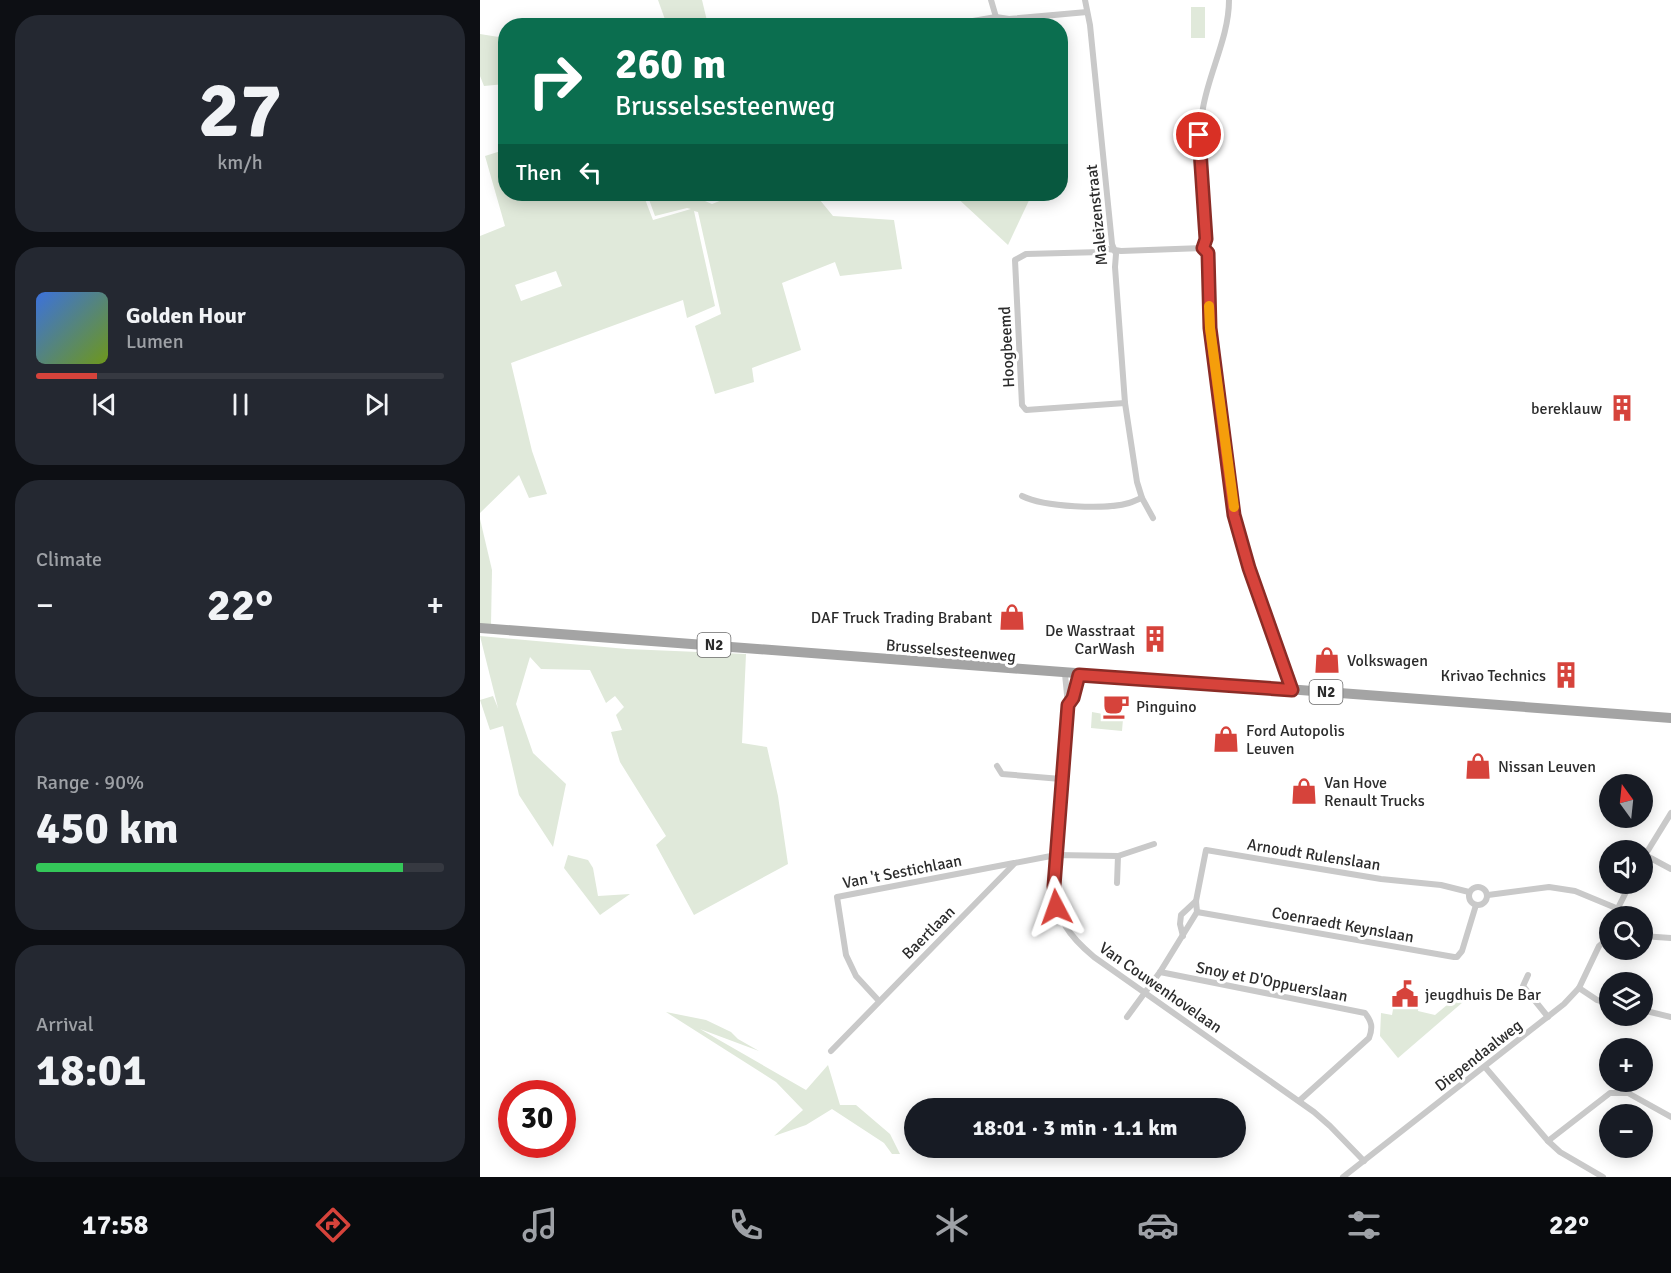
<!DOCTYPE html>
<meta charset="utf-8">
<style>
:root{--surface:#171b24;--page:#242831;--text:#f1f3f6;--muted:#9ea1a6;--line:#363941;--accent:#d6433b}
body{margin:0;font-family:Signika,sans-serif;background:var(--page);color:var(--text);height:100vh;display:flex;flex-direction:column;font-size:22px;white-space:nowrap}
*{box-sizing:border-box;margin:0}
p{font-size:20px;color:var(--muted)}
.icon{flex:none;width:33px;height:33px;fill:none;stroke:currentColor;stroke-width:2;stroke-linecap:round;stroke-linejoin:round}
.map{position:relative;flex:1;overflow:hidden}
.drawer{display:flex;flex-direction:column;gap:15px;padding:15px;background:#0d0f14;width:480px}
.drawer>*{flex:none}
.guide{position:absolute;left:18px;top:18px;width:570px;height:183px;border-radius:24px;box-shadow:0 3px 15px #0003;background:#0b6e4f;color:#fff;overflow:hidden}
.needle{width:39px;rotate:345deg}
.fabs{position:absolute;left:1119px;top:774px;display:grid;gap:12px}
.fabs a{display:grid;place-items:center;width:54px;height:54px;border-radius:50%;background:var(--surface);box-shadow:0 3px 15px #0003;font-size:30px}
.speed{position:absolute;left:18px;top:1080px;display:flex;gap:12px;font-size:30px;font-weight:700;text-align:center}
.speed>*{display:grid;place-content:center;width:78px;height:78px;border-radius:50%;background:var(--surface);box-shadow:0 3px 15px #0003;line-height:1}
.speed .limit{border:9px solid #d22;background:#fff;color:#111}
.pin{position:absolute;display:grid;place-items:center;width:51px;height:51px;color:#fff;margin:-26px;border:3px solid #fff;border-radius:50%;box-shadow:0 2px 6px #0007}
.me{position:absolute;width:66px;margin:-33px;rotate:356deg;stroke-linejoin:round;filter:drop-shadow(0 0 4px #0008)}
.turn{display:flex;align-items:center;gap:21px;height:126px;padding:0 18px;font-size:27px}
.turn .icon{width:78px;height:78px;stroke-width:2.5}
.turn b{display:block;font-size:42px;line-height:51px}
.then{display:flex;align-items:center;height:57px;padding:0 18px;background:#0003;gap:12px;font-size:22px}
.big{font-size:45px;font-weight:700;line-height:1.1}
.drawer .widget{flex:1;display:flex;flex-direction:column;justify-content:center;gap:9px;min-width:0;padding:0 21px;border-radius:24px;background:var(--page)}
.drawer .dial{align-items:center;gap:0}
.dial b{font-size:78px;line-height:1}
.song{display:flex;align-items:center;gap:18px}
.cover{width:72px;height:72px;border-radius:9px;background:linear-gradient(135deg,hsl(220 70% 55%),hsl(80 70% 35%))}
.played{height:6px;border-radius:3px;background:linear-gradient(90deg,var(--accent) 15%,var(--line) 15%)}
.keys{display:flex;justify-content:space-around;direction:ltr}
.heat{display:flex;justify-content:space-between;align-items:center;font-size:33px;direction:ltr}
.charge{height:9px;border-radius:4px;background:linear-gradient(90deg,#34c759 90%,var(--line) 0)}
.trip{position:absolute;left:424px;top:1098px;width:342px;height:60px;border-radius:30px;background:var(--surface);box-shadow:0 3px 15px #0003;font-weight:700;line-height:60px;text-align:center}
.dock{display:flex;height:96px;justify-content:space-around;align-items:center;background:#090b0e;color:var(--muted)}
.dock .icon{width:42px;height:42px}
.dock .selected{color:var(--accent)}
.dock b{font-size:27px;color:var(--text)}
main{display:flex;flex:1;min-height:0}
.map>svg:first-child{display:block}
</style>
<main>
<section class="drawer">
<div class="widget dial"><b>27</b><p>km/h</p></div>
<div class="widget">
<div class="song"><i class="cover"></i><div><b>Golden Hour</b><p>Lumen</p></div></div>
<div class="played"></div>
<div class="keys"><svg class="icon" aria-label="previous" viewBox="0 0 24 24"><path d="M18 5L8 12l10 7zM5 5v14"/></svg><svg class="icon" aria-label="pause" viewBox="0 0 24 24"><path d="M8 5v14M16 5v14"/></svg><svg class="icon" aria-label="next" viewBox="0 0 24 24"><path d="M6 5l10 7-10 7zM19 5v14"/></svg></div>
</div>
<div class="widget"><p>Climate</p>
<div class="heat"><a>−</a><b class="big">22°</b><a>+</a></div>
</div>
<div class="widget"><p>Range · 90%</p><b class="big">450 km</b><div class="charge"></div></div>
<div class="widget"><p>Arrival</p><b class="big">18:01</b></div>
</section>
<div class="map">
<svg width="1191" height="1177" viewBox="0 0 1191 1177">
<rect width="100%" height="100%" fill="#fff"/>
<g fill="#e0e9da" fill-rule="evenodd">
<polygon points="178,0 222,0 228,25 187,25"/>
<rect x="711" y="7" width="14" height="31"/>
<polygon points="0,34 25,38 25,84 4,86 0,76"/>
<path d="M24,150L26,194H163L173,220L211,209L207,208L175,216L167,194H217L218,198L232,204L257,194H335L353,216L414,220L422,269L360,276L355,262L302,283L321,350L272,368L274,382L235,394L215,326L241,314L218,212L214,211L235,306L207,318L203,300L31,363L52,451L67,494L49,498L39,475L0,513V236L25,226L5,156ZM76,271L82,286L41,301L35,285Z"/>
<polygon points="473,194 552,194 528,245"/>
<polygon points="0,519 12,570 11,625 0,624"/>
<polygon points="0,636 147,649 266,654 262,743 287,747 298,796 308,864 214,915 176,845 186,836 140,762 131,732 142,730 136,715 144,707 135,696 126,703 110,670 61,669 50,657 36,704 53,753 86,784 73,847 39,795 23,726 10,730 0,700 13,696 18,708"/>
<polygon points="624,710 628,711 631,718 643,719 642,731 611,728 612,712 623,714"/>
<polygon points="88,855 108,860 113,868 118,896 150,894 120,915 84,868"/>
<polygon points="915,998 939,1003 938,1011 955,1015 973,1000 983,1002 918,1058 900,1036 901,1013 912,1015"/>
<polygon points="186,1012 226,1020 251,1032 258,1039 279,1051 220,1029 326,1090 348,1065 360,1105 376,1105 410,1134 420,1154 412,1154 404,1143 352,1109 326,1125 294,1136 323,1110 296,1082"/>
</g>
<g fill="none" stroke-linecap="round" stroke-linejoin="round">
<g stroke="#c9c9c9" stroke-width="6">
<polyline points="511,0 516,17"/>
<polyline points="605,0 610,25 632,244 636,254 635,267 645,403 657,482 662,498 673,518"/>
<polyline points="529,19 607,12"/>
<polyline points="492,26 493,21 516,17 529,19 523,26"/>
<polyline points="723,248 728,253 730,328 755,515 769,568 812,689"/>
<path d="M723,248L726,239C723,196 715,151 723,108C729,72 749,37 749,0"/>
<polyline points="645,403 546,410 542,405 535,260 546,254 622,252 628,249 641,251 723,248"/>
<path d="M542,496C564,507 625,510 649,503C653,502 658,499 662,498"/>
<path d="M585,674L588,705L574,886C578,921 588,935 614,957L834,1112L850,1126L884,1161"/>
<polyline points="588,705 593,697 599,675"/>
<polyline points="517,766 522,774 581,779"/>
<polyline points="1165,855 1191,869"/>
<polyline points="638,856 674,844"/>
<polyline points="1162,860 1191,813"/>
<circle cx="998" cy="896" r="9"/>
<polyline points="1008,895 1069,887 1095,891 1136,908"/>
<polyline points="717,912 716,901 726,850 901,879 961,885 989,892"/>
<polyline points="1134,916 1150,884"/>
<polyline points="703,936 700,924 701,915 716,901"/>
<polyline points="1162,936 1191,938"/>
<path d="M680,972L885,1013C892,1022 893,1027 889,1038L819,1101"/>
<polyline points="1048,975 1043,986 1068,1017"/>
<polyline points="1099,988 1117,1000 1130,1003"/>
<polyline points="399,1001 376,976 366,955 357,897 534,863"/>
<polyline points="1162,1010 1191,1017"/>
<polyline points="647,1017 680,972 717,912 974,957 977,957 982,951 996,905"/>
<polyline points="351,1051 535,863 576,855 638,856 637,883"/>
<polyline points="1005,1067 1068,1141 1080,1152 1123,1177"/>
<polyline points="1068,1141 1130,1093 1148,1093 1191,1117"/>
<polyline points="863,1177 1084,1004 1099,988 1119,946 1130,937"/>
</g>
<polyline stroke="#a4a4a4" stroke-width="10" points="0,628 1191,718"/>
</g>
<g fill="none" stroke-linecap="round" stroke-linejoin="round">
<defs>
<polyline id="route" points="576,907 574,886 588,705 593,698 599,675 812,690 769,568 754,515 730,328 728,253 723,248 726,239 719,135"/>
</defs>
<use href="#route" stroke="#8b2c26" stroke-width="15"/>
<use href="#route" stroke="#d6433b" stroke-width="10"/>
<polyline stroke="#f59e0b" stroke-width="10" points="729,306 730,328 754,507"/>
</g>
<defs>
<symbol id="building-bare" viewBox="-9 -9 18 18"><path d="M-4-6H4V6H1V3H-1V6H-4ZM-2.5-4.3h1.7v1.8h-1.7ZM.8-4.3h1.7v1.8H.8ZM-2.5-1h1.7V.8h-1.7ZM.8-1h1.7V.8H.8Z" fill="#d6433b" stroke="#fff" stroke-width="2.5" paint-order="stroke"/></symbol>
<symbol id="shop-bare" viewBox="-9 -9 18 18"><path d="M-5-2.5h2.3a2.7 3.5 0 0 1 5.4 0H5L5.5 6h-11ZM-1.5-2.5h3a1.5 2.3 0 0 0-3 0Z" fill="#d6433b" stroke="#fff" stroke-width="2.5" paint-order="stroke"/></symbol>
<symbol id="cafe-bare" viewBox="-9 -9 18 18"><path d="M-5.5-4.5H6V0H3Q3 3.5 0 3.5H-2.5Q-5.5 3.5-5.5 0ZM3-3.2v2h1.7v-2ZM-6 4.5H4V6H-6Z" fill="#d6433b" stroke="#fff" stroke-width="2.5" paint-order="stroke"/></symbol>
<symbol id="civic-bare" viewBox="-9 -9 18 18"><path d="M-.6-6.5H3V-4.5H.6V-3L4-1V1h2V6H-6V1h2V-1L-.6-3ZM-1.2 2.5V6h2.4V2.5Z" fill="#d6433b" stroke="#fff" stroke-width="2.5" paint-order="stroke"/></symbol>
</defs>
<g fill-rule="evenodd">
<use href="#building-bare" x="1123" y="389" width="38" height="38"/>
<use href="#shop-bare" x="513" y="598" width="38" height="38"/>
<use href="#building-bare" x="656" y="620" width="38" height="38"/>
<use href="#shop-bare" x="828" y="641" width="38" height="38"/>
<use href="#building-bare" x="1067" y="656" width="38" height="38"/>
<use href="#cafe-bare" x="617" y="687" width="38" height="38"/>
<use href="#shop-bare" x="727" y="720" width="38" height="38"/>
<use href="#shop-bare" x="979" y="747" width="38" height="38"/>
<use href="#shop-bare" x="805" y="772" width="38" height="38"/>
<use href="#civic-bare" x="906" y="975" width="38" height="38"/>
</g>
<g text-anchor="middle" stroke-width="6" stroke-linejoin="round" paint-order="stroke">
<g fill="#fff" stroke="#6b6b6b" stroke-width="1.5">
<rect x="217.5" y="633" width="33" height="24" rx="4.5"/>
<rect x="829.5" y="680" width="33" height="24" rx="4.5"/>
</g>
<g font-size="15" font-weight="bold" fill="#2c2c2c">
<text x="234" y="650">N2</text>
<text x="846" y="697">N2</text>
</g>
<g font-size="16" fill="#2c2c2c" stroke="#fff">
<text transform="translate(616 215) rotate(-96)" y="6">Maleizenstraat</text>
<text transform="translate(526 347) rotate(-93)" y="6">Hoogbeemd</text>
<text transform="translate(471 650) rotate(5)" y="6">Brusselsesteenweg</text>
<text transform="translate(834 854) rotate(9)" y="6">Arnoudt Rulenslaan</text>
<text transform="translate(422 871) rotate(-11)" y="6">Van 't Sestichlaan</text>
<text transform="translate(863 924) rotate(10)" y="6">Coenraedt Keynslaan</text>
<text transform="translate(448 932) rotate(-45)" y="6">Baertlaan</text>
<text transform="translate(792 981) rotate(11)" y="6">Snoy et D'Oppuerslaan</text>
<text transform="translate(681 987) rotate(35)" y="6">Van Couwenhovelaan</text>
<text transform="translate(998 1055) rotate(-38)" y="6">Diependaalweg</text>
</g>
<g font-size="16" fill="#2c2c2c" stroke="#fff" text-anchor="start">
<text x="1122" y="414" text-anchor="end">bereklauw</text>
<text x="512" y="623" text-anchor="end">DAF Truck Trading Brabant</text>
<text x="655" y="636" text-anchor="end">De Wasstraat<tspan x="655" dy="18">CarWash</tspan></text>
<text x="867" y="666">Volkswagen</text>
<text x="1066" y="681" text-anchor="end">Krivao Technics</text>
<text x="656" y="712">Pinguino</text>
<text x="766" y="736">Ford Autopolis<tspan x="766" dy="18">Leuven</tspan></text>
<text x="1018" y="772">Nissan Leuven</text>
<text x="844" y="788">Van Hove<tspan x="844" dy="18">Renault Trucks</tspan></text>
<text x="945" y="1000">jeugdhuis De Bar</text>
</g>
</g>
</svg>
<div class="fabs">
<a><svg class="needle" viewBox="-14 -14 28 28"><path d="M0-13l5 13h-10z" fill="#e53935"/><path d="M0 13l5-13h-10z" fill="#9ea1a6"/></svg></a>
<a><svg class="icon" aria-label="sound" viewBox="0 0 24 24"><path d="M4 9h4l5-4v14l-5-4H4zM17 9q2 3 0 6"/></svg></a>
<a><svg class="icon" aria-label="search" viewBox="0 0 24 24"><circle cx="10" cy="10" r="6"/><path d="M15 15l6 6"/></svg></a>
<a><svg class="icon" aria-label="layers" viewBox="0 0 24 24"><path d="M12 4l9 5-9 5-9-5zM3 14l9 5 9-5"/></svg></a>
<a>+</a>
<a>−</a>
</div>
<div class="speed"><div class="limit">30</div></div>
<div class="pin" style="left:719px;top:135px;background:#d93025"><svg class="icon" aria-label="arrive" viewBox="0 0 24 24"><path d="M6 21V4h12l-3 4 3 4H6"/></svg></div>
<svg class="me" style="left:576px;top:907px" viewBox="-20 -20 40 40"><path d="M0-17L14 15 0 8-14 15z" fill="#d6433b" stroke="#fff" stroke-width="4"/></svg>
<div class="trip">18:01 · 3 min · 1.1 km</div>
<div class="guide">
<div class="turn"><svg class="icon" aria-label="right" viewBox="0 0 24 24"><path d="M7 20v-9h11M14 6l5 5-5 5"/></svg><div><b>260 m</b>Brusselsesteenweg</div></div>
<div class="then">Then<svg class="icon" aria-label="left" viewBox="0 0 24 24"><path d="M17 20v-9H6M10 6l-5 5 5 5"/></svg></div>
</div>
</div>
</main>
<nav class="dock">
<b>17:58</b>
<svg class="icon selected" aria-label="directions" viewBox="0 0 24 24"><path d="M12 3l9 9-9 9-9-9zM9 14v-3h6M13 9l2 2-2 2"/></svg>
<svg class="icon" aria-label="music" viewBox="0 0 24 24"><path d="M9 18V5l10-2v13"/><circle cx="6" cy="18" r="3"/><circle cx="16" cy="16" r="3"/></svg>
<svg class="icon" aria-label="phone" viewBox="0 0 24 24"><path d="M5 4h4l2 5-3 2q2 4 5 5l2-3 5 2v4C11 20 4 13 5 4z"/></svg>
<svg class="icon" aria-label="climate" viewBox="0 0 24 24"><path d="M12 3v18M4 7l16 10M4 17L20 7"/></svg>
<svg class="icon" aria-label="car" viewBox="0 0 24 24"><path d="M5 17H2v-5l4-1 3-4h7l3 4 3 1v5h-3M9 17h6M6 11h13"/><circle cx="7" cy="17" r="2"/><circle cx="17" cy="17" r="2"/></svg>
<svg class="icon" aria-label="filters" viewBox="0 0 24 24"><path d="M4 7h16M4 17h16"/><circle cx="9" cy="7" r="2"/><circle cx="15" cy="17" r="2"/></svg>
<b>22°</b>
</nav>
